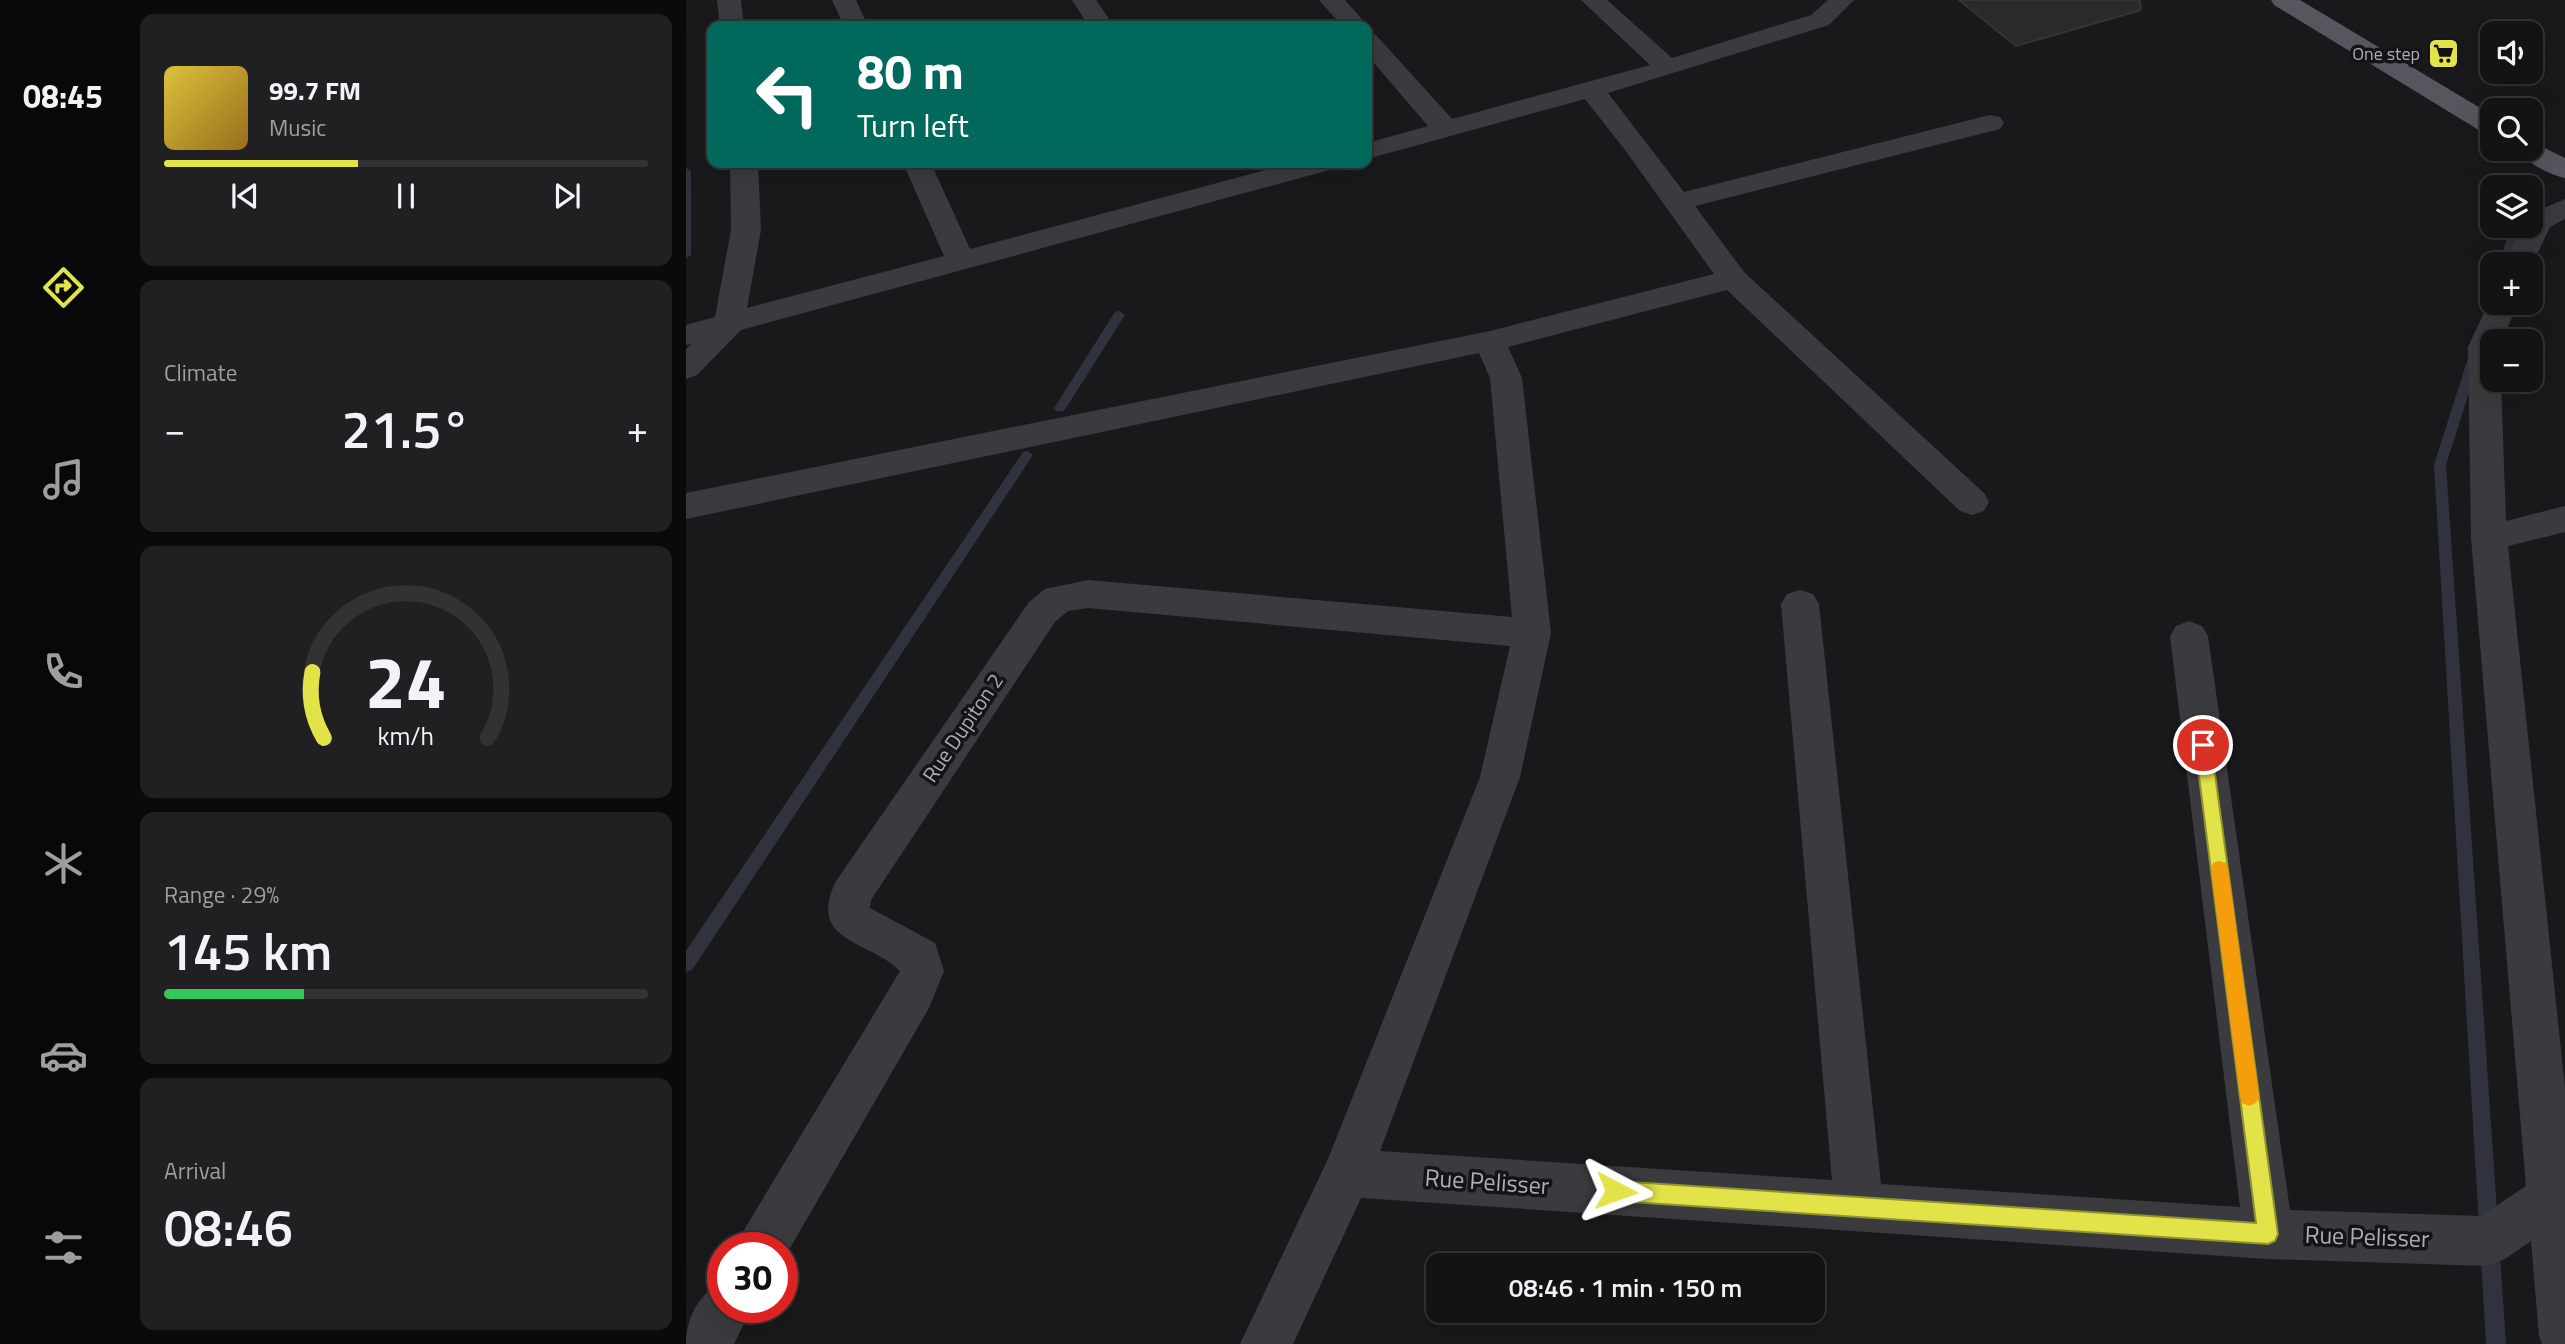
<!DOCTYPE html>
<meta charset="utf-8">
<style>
:root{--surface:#131314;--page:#202022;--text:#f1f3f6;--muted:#9d9ea0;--line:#323234;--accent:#e1e348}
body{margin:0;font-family:"Titillium Web",sans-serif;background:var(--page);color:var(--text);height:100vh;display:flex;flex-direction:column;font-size:26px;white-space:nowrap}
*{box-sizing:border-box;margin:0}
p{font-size:23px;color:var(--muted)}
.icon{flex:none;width:38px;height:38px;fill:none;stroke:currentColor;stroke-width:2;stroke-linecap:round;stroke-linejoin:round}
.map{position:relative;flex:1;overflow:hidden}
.side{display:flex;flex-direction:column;gap:14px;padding:14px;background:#0a0a0b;width:560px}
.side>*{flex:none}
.guide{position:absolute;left:21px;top:21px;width:665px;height:147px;border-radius:14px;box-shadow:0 7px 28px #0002,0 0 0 2px var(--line);background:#00695c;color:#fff;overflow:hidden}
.fabs{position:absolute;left:1794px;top:21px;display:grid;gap:14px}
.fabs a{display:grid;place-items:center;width:63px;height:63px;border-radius:14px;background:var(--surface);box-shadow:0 7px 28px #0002,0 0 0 2px var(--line);font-size:35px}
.speed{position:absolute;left:21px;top:1232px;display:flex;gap:14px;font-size:35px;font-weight:700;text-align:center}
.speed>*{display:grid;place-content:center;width:91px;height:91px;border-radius:50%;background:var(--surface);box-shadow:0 7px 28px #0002,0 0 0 2px var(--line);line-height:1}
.speed .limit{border:10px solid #d22;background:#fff;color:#111}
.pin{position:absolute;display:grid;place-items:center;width:60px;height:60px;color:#fff;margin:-30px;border:4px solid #fff;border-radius:50%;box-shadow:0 2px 7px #0007}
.me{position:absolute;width:77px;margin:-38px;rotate:94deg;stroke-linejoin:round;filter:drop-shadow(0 0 5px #0008)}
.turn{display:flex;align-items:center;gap:24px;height:147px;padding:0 35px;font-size:32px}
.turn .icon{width:91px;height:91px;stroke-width:2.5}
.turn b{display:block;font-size:49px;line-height:60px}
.big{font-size:52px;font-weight:600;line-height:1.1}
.side .card{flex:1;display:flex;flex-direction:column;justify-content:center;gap:10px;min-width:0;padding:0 24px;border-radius:14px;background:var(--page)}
.side .dial{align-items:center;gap:0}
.dial svg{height:182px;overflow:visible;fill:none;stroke:var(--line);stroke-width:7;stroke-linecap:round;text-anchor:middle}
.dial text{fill:var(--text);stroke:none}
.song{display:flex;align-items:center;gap:21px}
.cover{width:84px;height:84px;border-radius:10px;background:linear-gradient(135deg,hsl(50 70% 55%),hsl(40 70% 35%))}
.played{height:7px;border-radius:4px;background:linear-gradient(90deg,var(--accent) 40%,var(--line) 40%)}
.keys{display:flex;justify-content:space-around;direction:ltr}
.heat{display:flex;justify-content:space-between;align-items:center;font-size:38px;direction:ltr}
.charge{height:10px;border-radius:5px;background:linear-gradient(90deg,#34c759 29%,var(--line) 0)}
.trip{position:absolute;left:740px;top:1253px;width:399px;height:70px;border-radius:14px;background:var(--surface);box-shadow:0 7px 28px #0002,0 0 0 2px var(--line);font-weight:600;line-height:70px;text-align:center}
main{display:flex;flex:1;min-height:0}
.tab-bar{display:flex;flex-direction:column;width:126px;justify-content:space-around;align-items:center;background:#080808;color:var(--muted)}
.tab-bar .icon{width:49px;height:49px}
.tab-bar .on{color:var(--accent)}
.tab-bar b{font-size:32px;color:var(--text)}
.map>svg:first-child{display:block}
</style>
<main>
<nav class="tab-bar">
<b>08:45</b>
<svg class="icon on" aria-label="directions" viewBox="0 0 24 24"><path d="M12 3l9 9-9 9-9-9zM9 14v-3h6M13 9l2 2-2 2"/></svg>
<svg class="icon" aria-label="music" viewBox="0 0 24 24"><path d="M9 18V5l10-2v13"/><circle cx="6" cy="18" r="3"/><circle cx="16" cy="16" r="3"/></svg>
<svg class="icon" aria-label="phone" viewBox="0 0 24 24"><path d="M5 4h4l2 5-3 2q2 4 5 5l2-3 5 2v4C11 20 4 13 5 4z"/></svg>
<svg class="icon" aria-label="climate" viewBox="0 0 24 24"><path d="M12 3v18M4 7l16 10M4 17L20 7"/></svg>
<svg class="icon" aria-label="car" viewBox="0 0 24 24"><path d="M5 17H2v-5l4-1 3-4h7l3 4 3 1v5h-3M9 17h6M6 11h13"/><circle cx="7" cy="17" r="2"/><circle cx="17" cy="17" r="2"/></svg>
<svg class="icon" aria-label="filters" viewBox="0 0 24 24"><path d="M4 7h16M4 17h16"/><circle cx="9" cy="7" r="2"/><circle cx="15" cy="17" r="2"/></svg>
</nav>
<section class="side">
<div class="card">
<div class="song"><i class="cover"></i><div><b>99.7 FM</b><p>Music</p></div></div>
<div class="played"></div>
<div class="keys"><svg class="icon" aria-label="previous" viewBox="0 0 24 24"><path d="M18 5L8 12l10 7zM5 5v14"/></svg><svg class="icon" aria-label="pause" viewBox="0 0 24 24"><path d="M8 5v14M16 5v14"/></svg><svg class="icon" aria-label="next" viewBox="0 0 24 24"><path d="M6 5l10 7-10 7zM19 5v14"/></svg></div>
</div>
<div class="card"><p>Climate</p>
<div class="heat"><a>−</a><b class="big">21.5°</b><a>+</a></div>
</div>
<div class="card dial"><svg viewBox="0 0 100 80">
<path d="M14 69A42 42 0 1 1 86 69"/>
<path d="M14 69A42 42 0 0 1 9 40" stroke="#e1e348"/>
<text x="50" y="56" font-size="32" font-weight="700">24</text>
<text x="50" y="72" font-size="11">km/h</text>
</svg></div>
<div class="card"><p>Range · 29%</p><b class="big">145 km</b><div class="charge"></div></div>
<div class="card"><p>Arrival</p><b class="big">08:46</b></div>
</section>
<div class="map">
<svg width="1879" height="1344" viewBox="0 0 1879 1344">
<rect width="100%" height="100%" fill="#19191b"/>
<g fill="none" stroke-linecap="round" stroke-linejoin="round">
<g fill="#30333e" fill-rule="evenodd">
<polygon points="0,168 5,171 5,255 0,258"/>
<polygon points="1844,225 1845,226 1832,236 1823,264 1813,264 1823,232 1833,226"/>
<polygon points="433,311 439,315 378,411 370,411 368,408 370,405 429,312"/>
<polygon points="1788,354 1794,358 1760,465 1820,1344 1800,1344 1748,465 1782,358"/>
<polygon points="341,451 347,455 345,458 6,970 0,972 0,951 337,452"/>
</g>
</g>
<polygon fill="#2a292c" stroke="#343336" stroke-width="2" points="1273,0 1454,0 1455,10 1330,46"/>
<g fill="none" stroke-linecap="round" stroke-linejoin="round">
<g fill="#3b3a3f" fill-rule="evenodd">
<polygon points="31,0 55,0 58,26 34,26"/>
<polygon points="146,0 170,0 182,26 158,26"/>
<polygon points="386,0 410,0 428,26 403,26"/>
<polygon points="633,0 659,0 682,26 656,26"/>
<path d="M895,0H921L986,58L1125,15L1142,0H1168L1143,25L922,93L998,192L1304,115L1314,117L1318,123L1314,129L1009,206L1058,272L1298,493L1303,502L1298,511L1286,515L1274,511L1041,290L822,347L836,378L865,633L834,777L694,1151L1146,1180L1095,604L1101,594L1114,590L1127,594L1133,604L1195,1184L1554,1207L1484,636L1490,626L1503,621L1516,626L1522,636L1604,1210L1795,1216L1840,1186L1785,538L1782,347L1806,296V303H1832L1816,341H1806V380H1815L1820,521L1879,506V532L1822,546L1879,1088V1344H1856L1853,1336L1845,1241L1819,1259L1801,1266L1582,1259L675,1198L607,1344H554L642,1159L794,777L824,646L402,608L382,611L369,622L185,900L184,908L249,943L258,971L243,1008L96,1262V1248H51L58,1230L214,971C184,940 120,943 150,881L343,602L359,589L402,580L826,617L804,378L793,353L0,519V493L804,331L1028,274L939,150L899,99L681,159V143L742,126L681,55V32L690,35L766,119L964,65Z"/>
<polygon points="44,163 72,163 75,230 61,308 258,256 217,163 245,163 284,249 606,163 651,163 647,169 55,330 11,375 0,379 0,349 5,344 0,345 0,325 29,317 45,230"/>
<polygon points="1879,199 1879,219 1864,227 1844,269 1844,264 1818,264 1836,226 1844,226 1844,214"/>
<path d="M37,1282V1307H66L48,1344H0C0,1319 13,1292 37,1282Z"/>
</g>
<g fill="#57565e" fill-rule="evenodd">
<polygon points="1585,0 1614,0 1806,115 1806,134 1796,132 1588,5"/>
<path d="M1844,141L1879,158V178C1864,175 1839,162 1830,149H1844Z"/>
</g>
</g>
<polygon fill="#e1e348" stroke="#92942f" stroke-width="2" points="1517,738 1523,740 1525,745 1592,1234 1589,1241 1582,1244 930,1201 923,1198 920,1191 923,1183 930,1181 1570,1223 1509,745 1511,740"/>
<polygon fill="#f59e0b" points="1533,861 1540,863 1542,869 1573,1096 1570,1103 1563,1106 1556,1103 1554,1096 1525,869 1527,863"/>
<defs>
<symbol id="supermarket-square" viewBox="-11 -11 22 22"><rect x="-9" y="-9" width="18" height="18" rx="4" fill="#e1e348" stroke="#141416"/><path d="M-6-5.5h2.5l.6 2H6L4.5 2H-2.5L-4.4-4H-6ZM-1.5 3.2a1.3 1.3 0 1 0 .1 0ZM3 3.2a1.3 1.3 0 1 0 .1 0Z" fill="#111"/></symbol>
</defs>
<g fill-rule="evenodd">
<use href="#supermarket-square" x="1740" y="36" width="35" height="35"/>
</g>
<g text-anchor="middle" stroke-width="7" stroke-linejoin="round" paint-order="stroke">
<g font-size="18" fill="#adacb9" stroke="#141416" text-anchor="end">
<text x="1734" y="60">One step</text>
</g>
<g font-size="21" fill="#adacb9" stroke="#141416">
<text transform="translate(277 728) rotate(-56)" y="7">Rue Dupiton 2</text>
</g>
<g font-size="24" fill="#adacb9" stroke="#141416">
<text transform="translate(801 1182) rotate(4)" y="8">Rue Pelisser</text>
<text transform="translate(1681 1237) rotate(2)" y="8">Rue Pelisser</text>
</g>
</g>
</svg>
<div class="fabs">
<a><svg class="icon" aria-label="sound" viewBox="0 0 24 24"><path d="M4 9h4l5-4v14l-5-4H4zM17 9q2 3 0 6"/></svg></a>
<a><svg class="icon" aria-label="search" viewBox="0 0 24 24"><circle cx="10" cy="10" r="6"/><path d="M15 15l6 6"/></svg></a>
<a><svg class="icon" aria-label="layers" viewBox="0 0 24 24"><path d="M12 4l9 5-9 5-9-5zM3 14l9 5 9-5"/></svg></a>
<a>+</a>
<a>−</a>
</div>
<div class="speed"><div class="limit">30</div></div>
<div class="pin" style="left:1517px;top:745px;background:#d93025"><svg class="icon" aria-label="arrive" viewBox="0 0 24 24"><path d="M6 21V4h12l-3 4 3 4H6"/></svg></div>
<svg class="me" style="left:930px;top:1191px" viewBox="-20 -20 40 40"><path d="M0-17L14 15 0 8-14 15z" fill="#e1e348" stroke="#fff" stroke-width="4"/></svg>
<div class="trip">08:46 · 1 min · 150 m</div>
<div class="guide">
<div class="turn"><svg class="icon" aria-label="left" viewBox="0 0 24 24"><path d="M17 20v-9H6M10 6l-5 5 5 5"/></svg><div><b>80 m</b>Turn left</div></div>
</div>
</div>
</main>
